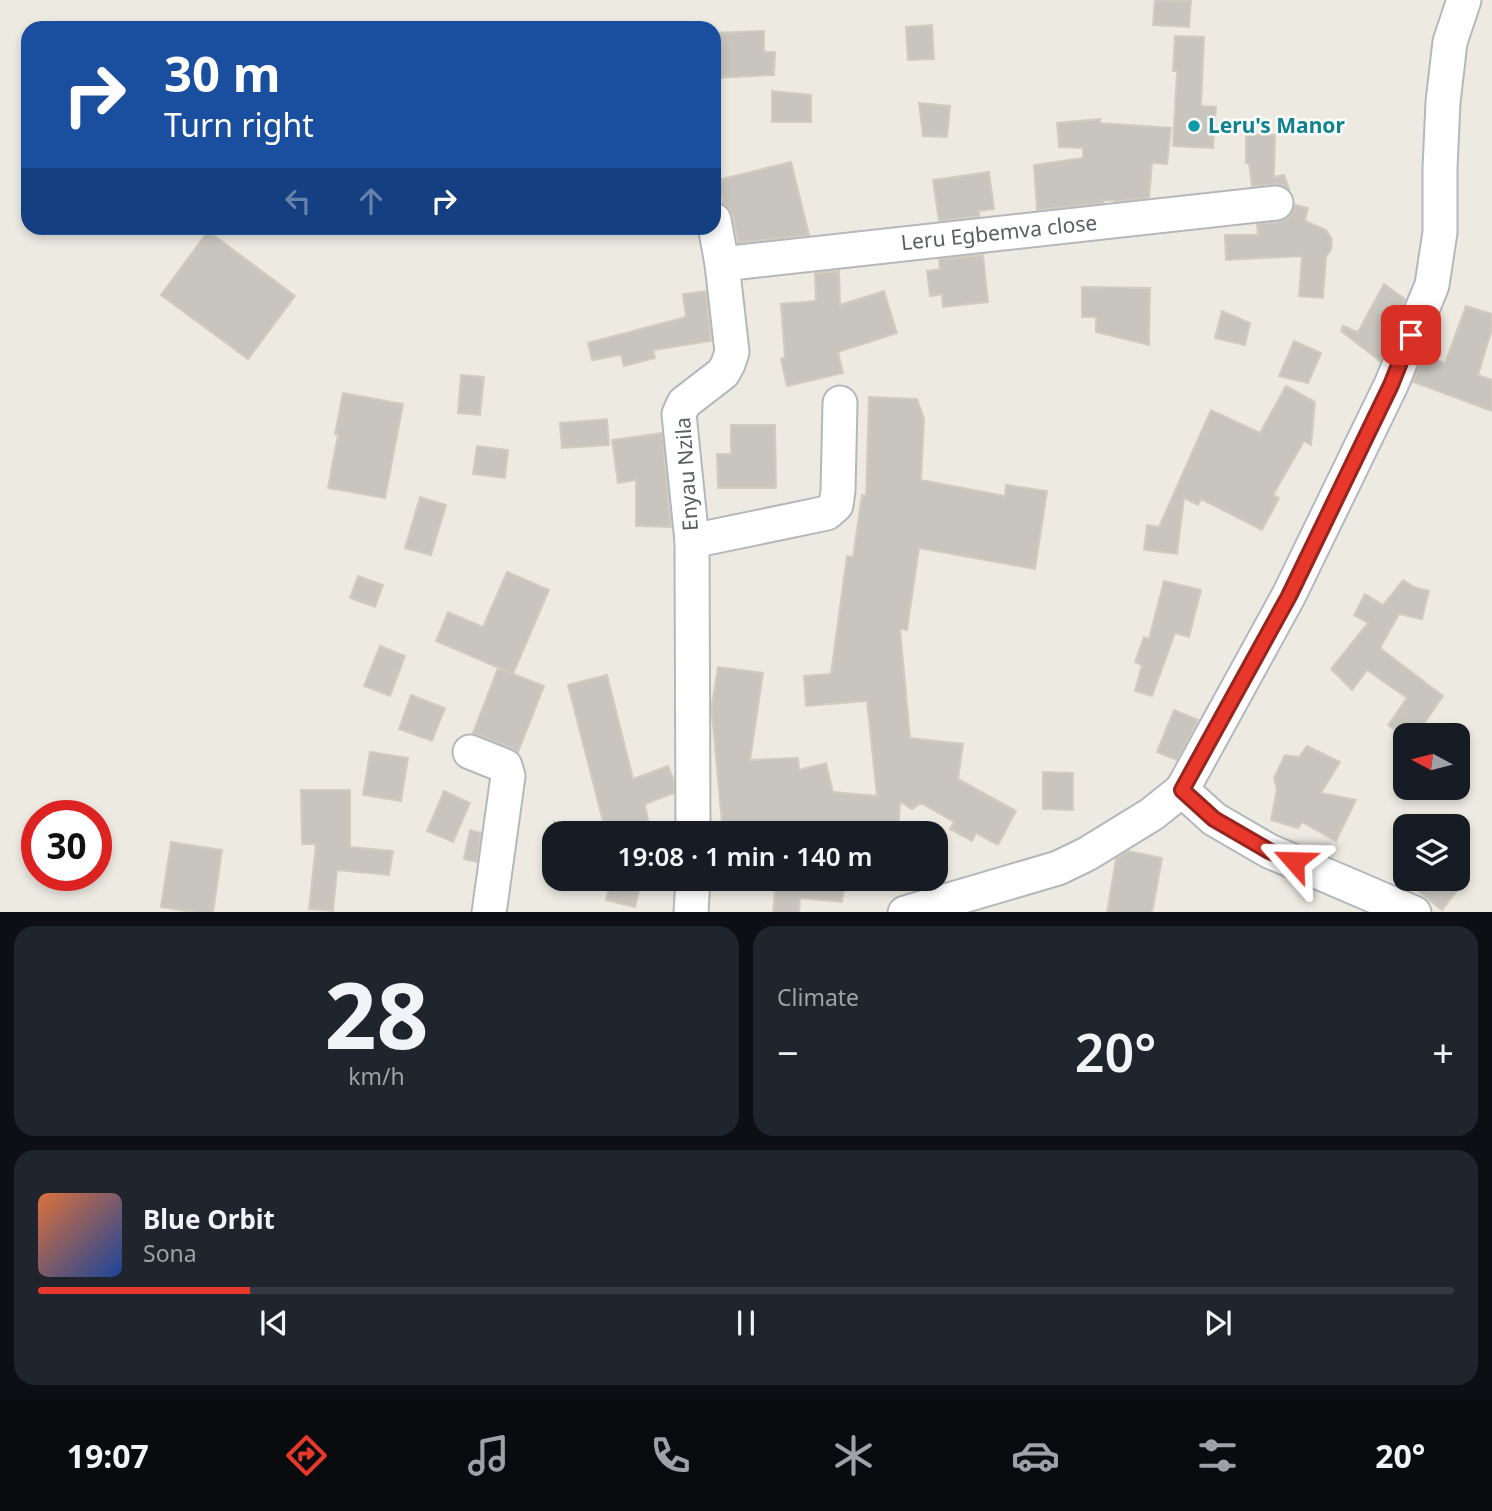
<!DOCTYPE html>
<meta charset="utf-8">
<style>
:root{--surface:#171b24;--page:#20242c;--text:#f1f3f6;--muted:#9ea1a6;--line:#363941;--accent:#e8382c}
body{margin:0;font-family:"Noto Sans",sans-serif;background:var(--page);color:var(--text);height:100vh;display:flex;flex-direction:column;font-size:26px;white-space:nowrap}
*{box-sizing:border-box;margin:0}
p{font-size:23px;color:var(--muted)}
.icon{flex:none;width:38px;height:38px;fill:none;stroke:currentColor;stroke-width:2;stroke-linecap:round;stroke-linejoin:round}
.map{position:relative;height:912px;overflow:hidden}
.drawer{display:flex;flex-direction:column;gap:14px;padding:14px;background:#0d0f14;flex:1}
.drawer>*{flex:none}
.top-card{position:absolute;left:21px;top:21px;width:700px;height:214px;border-radius:21px;box-shadow:0 4px 10px #0003;background:#1a4fa0;color:#fff;overflow:hidden}
.needle{width:46px;rotate:277deg}
.fabs{position:absolute;left:1393px;top:723px;display:grid;gap:14px}
.fabs a{display:grid;place-items:center;width:77px;height:77px;border-radius:14px;background:var(--surface);box-shadow:0 4px 10px #0003;font-size:35px}
.speed{position:absolute;left:21px;top:800px;display:flex;gap:14px;font-size:35px;font-weight:700;text-align:center}
.speed>*{display:grid;place-content:center;width:91px;height:91px;border-radius:50%;background:var(--surface);box-shadow:0 4px 10px #0003;line-height:1}
.speed .limit{border:10px solid #d22;background:#fff;color:#111}
.pin{position:absolute;display:grid;place-items:center;width:60px;height:60px;color:#fff;margin:-30px;border-radius:14px;box-shadow:0 4px 10px #0006}
.me{position:absolute;width:77px;margin:-38px;rotate:295deg;stroke-linejoin:round;filter:drop-shadow(0 0 5px #0008)}
.turn{display:flex;align-items:center;gap:24px;height:147px;padding:0 28px;font-size:32px}
.turn .icon{width:91px;height:91px;stroke-width:2.5}
.turn b{display:block;font-size:49px;line-height:60px}
.lanes{display:flex;align-items:center;height:66px;padding:0 28px;background:#0003;justify-content:center;gap:35px;direction:ltr}
.lanes .off{opacity:.35}
.big{font-size:52px;font-weight:600;line-height:1.1}
.drawer .card{flex:1;display:flex;flex-direction:column;justify-content:center;gap:10px;min-width:0;padding:0 24px;border-radius:21px;background:var(--page)}
.drawer .dial{align-items:center;gap:0}
.dial b{font-size:91px;line-height:1}
.song{display:flex;align-items:center;gap:21px}
.cover{width:84px;height:84px;border-radius:10px;background:linear-gradient(135deg,hsl(20 70% 55%),hsl(220 70% 35%))}
.played{height:7px;border-radius:4px;background:linear-gradient(90deg,var(--accent) 15%,var(--line) 15%)}
.keys{display:flex;justify-content:space-around;direction:ltr}
.heat{display:flex;justify-content:space-between;align-items:center;font-size:38px;direction:ltr}
.drawer .tiles{flex:1;display:grid;gap:14px;grid-template-columns:1fr 1fr}
.card:last-child{grid-column:span 2}
.trip{position:absolute;left:542px;top:821px;width:406px;height:70px;border-radius:21px;background:var(--surface);box-shadow:0 4px 10px #0003;font-weight:600;line-height:70px;text-align:center}
.dock{display:flex;height:112px;justify-content:space-around;align-items:center;background:#090b0e;color:var(--muted)}
.dock .icon{width:49px;height:49px}
.dock .selected{color:var(--accent)}
.dock b{font-size:32px;color:var(--text)}
.map>svg:first-child{display:block}
</style>
<div class="map">
<svg width="1492" height="913" viewBox="0 0 1492 913">
<rect width="100%" height="100%" fill="#edeae2"/>
<g fill="#c8c5bf" stroke="#d2ccc0" stroke-width="2">
<polygon points="1155,0 1191,1 1189,27 1153,25"/>
<polygon points="932,25 934,59 908,60 906,27"/>
<polygon points="764,31 764,52 775,52 774,75 714,78 714,33"/>
<polygon points="1175,36 1204,37 1201,106 1216,107 1213,148 1173,146 1177,71 1173,71"/>
<polygon points="772,91 811,95 811,122 772,122"/>
<polygon points="919,103 950,106 947,137 923,136"/>
<polygon points="1100,119 1100,123 1171,128 1167,164 1152,163 1149,198 1118,201 1103,200 1104,203 1037,210 1034,165 1083,158 1083,148 1059,147 1057,123"/>
<polygon points="1246,134 1275,135 1274,177 1284,175 1289,189 1283,185 1275,184 1252,186 1249,163 1246,163"/>
<polygon points="791,162 809,235 738,243 733,216 729,208 723,204 718,180"/>
<polygon points="989,172 994,209 979,211 979,216 939,221 933,180"/>
<polygon points="1295,205 1308,208 1305,221 1326,230 1332,239 1331,250 1326,257 1323,298 1299,296 1302,256 1226,260 1225,235 1258,235 1257,224 1278,222 1287,219 1293,211"/>
<polygon points="208,231 295,296 248,359 161,295"/>
<polygon points="983,255 988,302 943,307 942,294 930,296 927,271 940,269 939,259"/>
<polygon points="839,271 840,305 884,291 897,333 838,352 843,373 787,386 781,359 785,358 781,304 816,301 815,273"/>
<polygon points="1384,284 1405,299 1380,361 1341,331 1343,326 1358,332"/>
<polygon points="1082,287 1150,288 1149,345 1096,332 1096,317 1082,317"/>
<polygon points="706,291 711,341 653,350 655,358 624,366 621,355 592,360 588,343 686,317 683,294"/>
<polygon points="1466,306 1492,314 1492,329 1478,375 1492,380 1492,411 1413,382 1424,356 1445,363"/>
<polygon points="1222,311 1250,323 1245,345 1215,338"/>
<polygon points="1294,341 1321,353 1308,383 1279,376"/>
<polygon points="461,375 484,377 480,415 458,413"/>
<polygon points="1286,386 1315,402 1311,445 1304,441 1273,495 1279,498 1262,530 1201,499 1198,505 1184,498 1177,554 1144,550 1147,525 1159,527 1211,410 1260,433"/>
<polygon points="343,393 403,404 385,498 328,488 338,435 335,434"/>
<polygon points="869,397 917,399 924,419 921,480 1005,496 1006,485 1047,491 1035,569 919,548 907,630 900,629 910,738 963,744 958,779 1016,811 998,845 976,833 972,841 950,829 954,822 921,803 912,809 900,802 898,833 723,833 712,714 712,704 718,667 763,673 750,760 798,758 799,770 826,763 833,792 877,796 867,701 806,706 804,676 831,674 847,556 853,557 862,495 866,496"/>
<polygon points="607,419 609,445 562,448 560,423"/>
<polygon points="731,425 775,425 776,488 718,488 717,454 731,454"/>
<polygon points="662,433 671,527 636,526 636,480 618,483 612,440"/>
<polygon points="477,446 508,450 505,478 473,474"/>
<polygon points="420,497 446,505 431,555 405,548"/>
<polygon points="507,572 549,590 513,674 436,641 448,612 483,627"/>
<polygon points="358,576 383,585 375,607 350,598"/>
<polygon points="1403,580 1414,587 1429,591 1422,619 1399,614 1380,648 1443,696 1416,735 1401,735 1388,725 1407,698 1367,670 1352,690 1331,669 1368,623 1354,615 1365,594 1383,605"/>
<polygon points="1164,581 1201,590 1189,637 1175,633 1152,696 1135,691 1142,665 1135,662 1144,637 1149,639"/>
<polygon points="380,646 405,656 390,696 364,686"/>
<polygon points="498,668 544,686 518,752 512,748 473,733"/>
<polygon points="607,675 633,779 668,766 674,781 674,793 645,804 650,833 555,833 555,874 548,873 554,822 605,829 568,685"/>
<polygon points="411,695 445,708 432,741 399,729"/>
<polygon points="1174,710 1198,720 1177,760 1157,752"/>
<polygon points="1307,746 1340,762 1321,793 1356,800 1336,841 1302,822 1298,828 1271,820 1277,789 1274,778 1285,755 1299,757"/>
<polygon points="370,752 408,758 401,801 363,795"/>
<polygon points="1043,772 1073,773 1073,810 1043,809"/>
<polygon points="301,790 350,790 350,847 393,851 389,875 337,870 333,911 309,909 316,844 302,844"/>
<polygon points="444,791 470,803 453,842 427,831"/>
<polygon points="470,830 481,833 477,862 464,859"/>
<polygon points="171,842 222,850 213,913 198,913 161,907"/>
<polygon points="1128,851 1162,858 1152,913 1107,913 1116,859"/>
<polygon points="592,878 658,878 659,884 641,883 635,907 606,900 611,881"/>
<polygon points="769,878 845,878 842,902 800,898 799,913 773,913 776,879"/>
<polygon points="1402,878 1467,878 1442,910"/>
</g>
<g fill="none" stroke-linecap="round" stroke-linejoin="round">
<defs>
<g id="minor">
<polyline points="722,264 1276,203"/>
<polyline points="692,541 827,513 836,505 838,491 840,403"/>
<polyline points="470,752 505,766 508,776 489,913"/>
<polyline points="1182,790 1289,595 1391,385 1432,285 1440,232 1440,168 1443,102 1450,42 1464,0"/>
<polyline points="693,833 692,541 679,414 684,403 723,373 728,364 732,352 722,264 714,220"/>
<polyline points="691,913 693,878"/>
<polyline points="905,913 1058,868 1087,854 1152,814 1182,790 1214,819 1269,851 1414,913"/>
</g>
</defs>
<use href="#minor" stroke="#b4b8bc" stroke-width="37"/>
<use href="#minor" stroke="#fff" stroke-width="33"/>
</g>
<g fill="none" stroke-linecap="round" stroke-linejoin="round">
<defs>
<polyline id="route" points="1294,861 1269,851 1214,819 1182,790 1289,596 1391,385 1411,335"/>
</defs>
<use href="#route" stroke="#97241d" stroke-width="18"/>
<use href="#route" stroke="#e8382c" stroke-width="12"/>
</g>
<circle fill="#0f9aa8" stroke="#fff" stroke-width="2.5" cx="1194" cy="126" r="7"/>
<g text-anchor="middle" stroke-width="5" stroke-linejoin="round" paint-order="stroke">
<g font-size="21" font-weight="bold" fill="#0d838f" stroke="#fff" text-anchor="start">
<text x="1208" y="133">Leru's Manor</text>
</g>
<g font-size="21" fill="#5a5e63" stroke="#fff">
<text transform="translate(999 233) rotate(-6)" y="7">Leru Egbemva close</text>
<text transform="translate(687 474) rotate(-94)" y="7">Enyau Nzila</text>
</g>
</g>
</svg>
<div class="fabs">
<a><svg class="needle" viewBox="-14 -14 28 28"><path d="M0-13l5 13h-10z" fill="#e53935"/><path d="M0 13l5-13h-10z" fill="#9ea1a6"/></svg></a>
<a><svg class="icon" aria-label="layers" viewBox="0 0 24 24"><path d="M12 4l9 5-9 5-9-5zM3 14l9 5 9-5"/></svg></a>
</div>
<div class="speed"><div class="limit">30</div></div>
<div class="pin" style="left:1411px;top:335px;background:#d93025"><svg class="icon" aria-label="arrive" viewBox="0 0 24 24"><path d="M6 21V4h12l-3 4 3 4H6"/></svg></div>
<svg class="me" style="left:1294px;top:861px" viewBox="-20 -20 40 40"><path d="M0-17L14 15 0 8-14 15z" fill="#e8382c" stroke="#fff" stroke-width="4"/></svg>
<div class="trip">19:08 · 1 min · 140 m</div>
<div class="top-card">
<div class="turn"><svg class="icon" aria-label="right" viewBox="0 0 24 24"><path d="M7 20v-9h11M14 6l5 5-5 5"/></svg><div><b>30 m</b>Turn right</div></div>
<div class="lanes"><svg class="icon off" aria-label="left" viewBox="0 0 24 24"><path d="M17 20v-9H6M10 6l-5 5 5 5"/></svg><svg class="icon off" aria-label="ahead" viewBox="0 0 24 24"><path d="M12 20V5M6 11l6-6 6 6"/></svg><svg class="icon" aria-label="right" viewBox="0 0 24 24"><path d="M7 20v-9h11M14 6l5 5-5 5"/></svg></div>
</div>
</div>
<section class="drawer">
<div class="tiles">
<div class="card dial"><b>28</b><p>km/h</p></div>
<div class="card"><p>Climate</p>
<div class="heat"><a>−</a><b class="big">20°</b><a>+</a></div>
</div>
<div class="card">
<div class="song"><i class="cover"></i><div><b>Blue Orbit</b><p>Sona</p></div></div>
<div class="played"></div>
<div class="keys"><svg class="icon" aria-label="previous" viewBox="0 0 24 24"><path d="M18 5L8 12l10 7zM5 5v14"/></svg><svg class="icon" aria-label="pause" viewBox="0 0 24 24"><path d="M8 5v14M16 5v14"/></svg><svg class="icon" aria-label="next" viewBox="0 0 24 24"><path d="M6 5l10 7-10 7zM19 5v14"/></svg></div>
</div>
</div>
</section>
<nav class="dock">
<b>19:07</b>
<svg class="icon selected" aria-label="directions" viewBox="0 0 24 24"><path d="M12 3l9 9-9 9-9-9zM9 14v-3h6M13 9l2 2-2 2"/></svg>
<svg class="icon" aria-label="music" viewBox="0 0 24 24"><path d="M9 18V5l10-2v13"/><circle cx="6" cy="18" r="3"/><circle cx="16" cy="16" r="3"/></svg>
<svg class="icon" aria-label="phone" viewBox="0 0 24 24"><path d="M5 4h4l2 5-3 2q2 4 5 5l2-3 5 2v4C11 20 4 13 5 4z"/></svg>
<svg class="icon" aria-label="climate" viewBox="0 0 24 24"><path d="M12 3v18M4 7l16 10M4 17L20 7"/></svg>
<svg class="icon" aria-label="car" viewBox="0 0 24 24"><path d="M5 17H2v-5l4-1 3-4h7l3 4 3 1v5h-3M9 17h6M6 11h13"/><circle cx="7" cy="17" r="2"/><circle cx="17" cy="17" r="2"/></svg>
<svg class="icon" aria-label="filters" viewBox="0 0 24 24"><path d="M4 7h16M4 17h16"/><circle cx="9" cy="7" r="2"/><circle cx="15" cy="17" r="2"/></svg>
<b>20°</b>
</nav>
